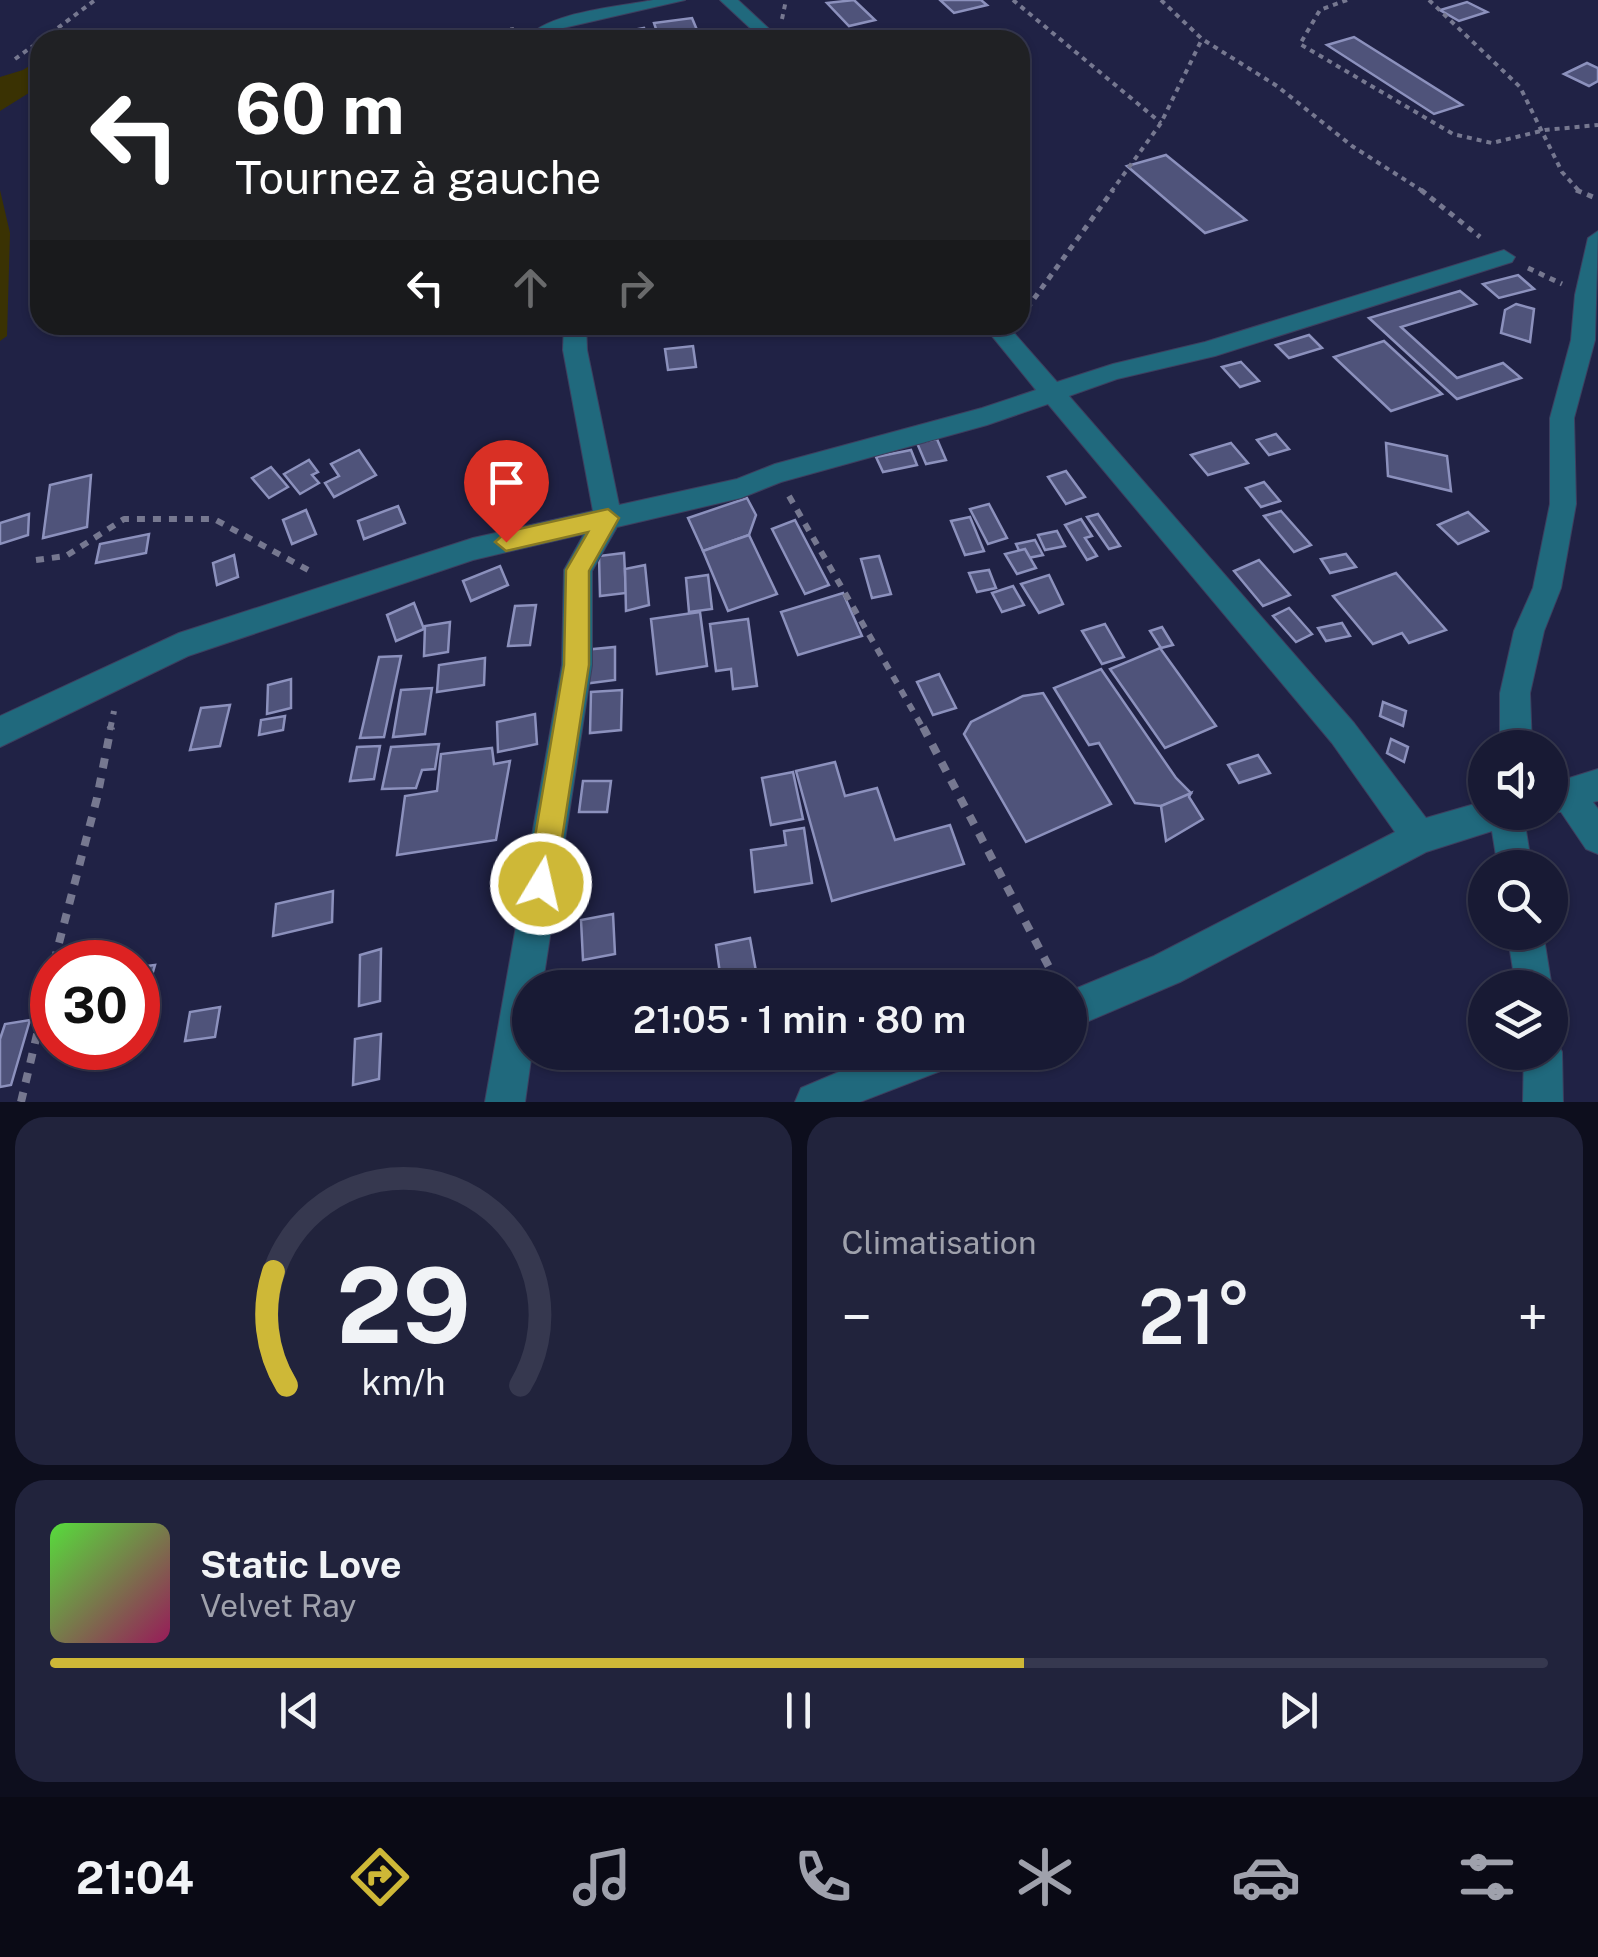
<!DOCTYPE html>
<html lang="fr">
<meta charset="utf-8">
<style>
:root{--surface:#181a34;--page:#21233c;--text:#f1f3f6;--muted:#9fa1ac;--line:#36384f;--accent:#ceb837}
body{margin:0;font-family:"Public Sans",sans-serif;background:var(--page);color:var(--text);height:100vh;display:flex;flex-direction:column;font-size:38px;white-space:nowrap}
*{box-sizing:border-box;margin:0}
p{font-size:32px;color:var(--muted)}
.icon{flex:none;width:55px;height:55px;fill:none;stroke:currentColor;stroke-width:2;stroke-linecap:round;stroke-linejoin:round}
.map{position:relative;height:1102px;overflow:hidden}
.details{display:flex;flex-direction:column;gap:15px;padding:15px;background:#0d0e1d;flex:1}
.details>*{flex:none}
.guide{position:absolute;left:30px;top:30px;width:1000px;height:305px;border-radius:30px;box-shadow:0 2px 8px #0004,0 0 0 2px var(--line);background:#202124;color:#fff;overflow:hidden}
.tools{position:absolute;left:1468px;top:730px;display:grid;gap:20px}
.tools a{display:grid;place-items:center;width:100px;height:100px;border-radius:50%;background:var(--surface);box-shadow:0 2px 8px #0004,0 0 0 2px var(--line);font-size:50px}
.speed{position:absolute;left:30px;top:940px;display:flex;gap:20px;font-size:50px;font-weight:700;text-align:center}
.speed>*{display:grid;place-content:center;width:130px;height:130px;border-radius:50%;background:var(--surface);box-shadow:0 2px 8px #0004,0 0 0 2px var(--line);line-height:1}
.speed .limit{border:15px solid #d22;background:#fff;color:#111}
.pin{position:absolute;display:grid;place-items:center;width:85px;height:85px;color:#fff;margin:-102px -42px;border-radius:50% 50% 50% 0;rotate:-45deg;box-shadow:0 0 10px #0007}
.pin .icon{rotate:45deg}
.me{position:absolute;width:110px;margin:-55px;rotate:9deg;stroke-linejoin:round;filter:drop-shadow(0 0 8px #0008)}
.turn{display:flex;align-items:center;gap:35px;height:210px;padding:0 40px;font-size:45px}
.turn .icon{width:130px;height:130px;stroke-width:2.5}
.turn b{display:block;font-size:70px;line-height:85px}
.lanes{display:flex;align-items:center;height:95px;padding:0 40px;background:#0003;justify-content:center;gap:50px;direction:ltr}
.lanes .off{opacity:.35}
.big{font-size:75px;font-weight:600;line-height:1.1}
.details .card{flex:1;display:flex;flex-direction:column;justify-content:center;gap:15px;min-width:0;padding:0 35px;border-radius:30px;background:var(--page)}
.details .dial{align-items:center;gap:0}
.dial svg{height:260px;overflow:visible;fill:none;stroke:var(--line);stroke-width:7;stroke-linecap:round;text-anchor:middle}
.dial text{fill:var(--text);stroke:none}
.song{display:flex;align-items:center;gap:30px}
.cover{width:120px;height:120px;border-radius:15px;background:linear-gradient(135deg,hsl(110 70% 55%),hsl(330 70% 35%))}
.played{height:10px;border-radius:5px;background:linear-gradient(90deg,var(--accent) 65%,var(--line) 65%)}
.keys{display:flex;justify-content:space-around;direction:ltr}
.heat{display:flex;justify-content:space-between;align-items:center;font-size:55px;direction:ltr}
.details .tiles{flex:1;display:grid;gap:15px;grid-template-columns:1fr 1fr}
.card:last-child{grid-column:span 2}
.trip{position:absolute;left:512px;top:970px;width:575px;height:100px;border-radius:50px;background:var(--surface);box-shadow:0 2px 8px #0004,0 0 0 2px var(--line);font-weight:600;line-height:100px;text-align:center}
.tabs{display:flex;height:160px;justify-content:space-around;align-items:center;background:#0a0a15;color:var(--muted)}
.tabs .icon{width:70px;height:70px}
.tabs .on{color:var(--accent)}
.tabs b{font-size:45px;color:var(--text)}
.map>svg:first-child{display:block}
</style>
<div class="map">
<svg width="1598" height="1102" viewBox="0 0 1598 1102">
<rect width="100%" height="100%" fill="#202245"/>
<g fill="#3a3203">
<polygon points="40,59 40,86 0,111 0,77 23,70"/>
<polygon points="0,190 10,233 7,336 0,341"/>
</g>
<g fill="#4f537a" stroke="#8c91bd" stroke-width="2.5">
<polygon points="854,0 875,20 849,26 827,3"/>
<polygon points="940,0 981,0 987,5 954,13"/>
<polygon points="1467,2 1487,12 1459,21 1440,10"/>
<polygon points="692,18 697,30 658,35 654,23"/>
<polygon points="644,28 651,40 605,40 602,36"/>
<polygon points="1354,37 1462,105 1434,114 1327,45"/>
<polygon points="1587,63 1598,68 1598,81 1589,86 1564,74"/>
<polygon points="1166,155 1246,220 1205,233 1127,166"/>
<polygon points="1518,275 1534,289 1499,298 1483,284"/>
<polygon points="1460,291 1476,304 1401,327 1457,378 1503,363 1521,378 1457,399 1369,318"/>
<polygon points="1516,304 1534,309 1530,342 1501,333 1505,310"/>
<polygon points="1309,335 1322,348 1289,358 1276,345"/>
<polygon points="1384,341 1421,375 1442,394 1391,411 1334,357"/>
<polygon points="693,346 696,367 668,370 665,349"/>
<polygon points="1241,362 1259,381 1240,387 1222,367"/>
<polygon points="1276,434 1289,449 1269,455 1257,440"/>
<polygon points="937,439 946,460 926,464 917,443"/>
<polygon points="1231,443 1248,463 1208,475 1191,455"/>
<polygon points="1386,443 1447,456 1451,491 1388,476"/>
<polygon points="359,450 376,475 334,497 325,483 339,476 331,464"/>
<polygon points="911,450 917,465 883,472 876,457"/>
<polygon points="309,460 318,472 312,475 319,483 300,494 284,474"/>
<polygon points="271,467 288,487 269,498 252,478"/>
<polygon points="1066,471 1085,497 1066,504 1048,477"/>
<polygon points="91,475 87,527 43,538 50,485"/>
<polygon points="1264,482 1280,501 1261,507 1246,488"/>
<polygon points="747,498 756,515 749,535 703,551 688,518"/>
<polygon points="989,504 1007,538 988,544 970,509"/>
<polygon points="398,506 405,523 364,539 358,521"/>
<polygon points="306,510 316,534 292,544 283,520"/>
<polygon points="1281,511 1311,545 1294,552 1264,516"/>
<polygon points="1468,512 1488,531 1458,544 1438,525"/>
<polygon points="29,514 28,535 0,544 0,523"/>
<polygon points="1098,514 1120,546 1109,549 1087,517"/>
<polygon points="970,517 984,551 965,555 951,521"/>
<polygon points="1081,519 1092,536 1085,538 1097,556 1087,560 1065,525"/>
<polygon points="795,520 829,585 805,594 772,529"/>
<polygon points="1057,531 1065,546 1045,550 1038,535"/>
<polygon points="149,534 146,553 96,563 100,544"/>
<polygon points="749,535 777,594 728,611 703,551"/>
<polygon points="1035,540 1043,555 1023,559 1016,544"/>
<polygon points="1025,549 1036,568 1017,574 1005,554"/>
<polygon points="624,553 626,593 600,596 599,556"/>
<polygon points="1346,554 1356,567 1330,573 1321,559"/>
<polygon points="234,555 238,577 217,585 213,563"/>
<polygon points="879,556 891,594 872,598 861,559"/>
<polygon points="1259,560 1290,595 1263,606 1234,571"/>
<polygon points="645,565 649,605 626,611 625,569"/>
<polygon points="500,566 508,585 471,601 463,581"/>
<polygon points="989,570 996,588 977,592 969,573"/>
<polygon points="1396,573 1446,630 1409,643 1402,633 1373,644 1333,596"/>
<polygon points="708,575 712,609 689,612 686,578"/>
<polygon points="1049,575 1063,604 1039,613 1021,584"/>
<polygon points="1013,586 1024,605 1002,612 992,593"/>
<polygon points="843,593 862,636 798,655 781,612"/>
<polygon points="414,603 424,629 396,641 387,615"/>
<polygon points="536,605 530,645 508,646 515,606"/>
<polygon points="1289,608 1312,634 1296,642 1273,616"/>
<polygon points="700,612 707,666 657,674 651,619"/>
<polygon points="748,619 757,686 733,689 731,669 716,671 710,624"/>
<polygon points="450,622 448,652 424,656 425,626"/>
<polygon points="1342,623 1350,636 1326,641 1318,628"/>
<polygon points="1105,624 1124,657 1102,664 1082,631"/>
<polygon points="1162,627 1173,645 1161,648 1150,631"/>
<polygon points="615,647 615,680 583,684 584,650"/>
<polygon points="1160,648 1216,726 1165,748 1110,669"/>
<polygon points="401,656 384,737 360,738 379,657"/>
<polygon points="485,658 484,685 437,692 439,665"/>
<polygon points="1101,669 1176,778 1191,793 1184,798 1161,806 1135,803 1099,743 1089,745 1054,688"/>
<polygon points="939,674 956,708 933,715 917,682"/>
<polygon points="291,679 291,708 267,714 268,685"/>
<polygon points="432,688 425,734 393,737 401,690"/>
<polygon points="622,690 621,730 590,733 591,692"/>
<polygon points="1043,693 1111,804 1026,842 964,734 971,722 1023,696"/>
<polygon points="1383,702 1406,711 1403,726 1380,716"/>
<polygon points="230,705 220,746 190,750 201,708"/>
<polygon points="535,714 537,744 498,752 497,722"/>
<polygon points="285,716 283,730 259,735 261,720"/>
<polygon points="1391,739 1408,747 1404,762 1387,753"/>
<polygon points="439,744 435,769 422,770 416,788 382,789 391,747"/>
<polygon points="380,746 374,779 350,781 357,747"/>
<polygon points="492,748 494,764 510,761 496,840 397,855 405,796 437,791 441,754"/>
<polygon points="1258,755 1270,773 1239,783 1228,765"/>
<polygon points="835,762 845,796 877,788 895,840 950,825 964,864 832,901 796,771"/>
<polygon points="793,772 803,819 771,825 762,778"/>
<polygon points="583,781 611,781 607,812 579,812"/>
<polygon points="1191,793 1189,797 1203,819 1166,841 1161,806"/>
<polygon points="804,828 812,883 755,892 751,850 786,845 784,831"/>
<polygon points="333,891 332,922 273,936 276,904"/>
<polygon points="613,914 615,954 583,960 581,920"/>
<polygon points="750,938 759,988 722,988 716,945"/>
<polygon points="381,949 380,1001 359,1006 360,955"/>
<polygon points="155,965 143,1006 138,1006 138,967"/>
<polygon points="612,973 613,988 571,988 571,979"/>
<polygon points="220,1007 215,1037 185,1041 190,1012"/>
<polygon points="30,1020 11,1085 0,1087 0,1039 5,1024"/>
<polygon points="381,1034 379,1079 353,1085 355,1039"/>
</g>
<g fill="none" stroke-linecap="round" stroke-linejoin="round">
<defs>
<g id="minor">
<path d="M653,0H685L563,28L547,34L542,40H525C546,12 618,7 653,0Z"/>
<polygon points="720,0 738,0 781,40 763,40"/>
<polygon points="1598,231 1595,340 1574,418 1576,504 1561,588 1544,631 1530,693 1532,748 1500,748 1500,693 1514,631 1533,588 1550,504 1550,418 1571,340 1575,295 1588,238"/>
<polygon points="1504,250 1515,257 1512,262 1215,356 1117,379 1069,396 1354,723 1426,818 1485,801 1485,812 1523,812 1532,868 1498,868 1492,831 1426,852 1180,982 1070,1029 1070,991 1154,956 1395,832 1332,743 1048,404 987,425 781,482 741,498 617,527 592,571 592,665 542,988 530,988 532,1052 525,1102 485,1102 562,665 564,570 584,534 473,560 188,656 0,747 0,716 179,633 473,538 593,511 563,350 564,325 586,325 587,350 619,505 737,479 775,464 982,408 1036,390 983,325 1007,325 1057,382 1113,364 1205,342"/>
<polygon points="1598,769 1598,801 1593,802 1598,809 1598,854 1586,849 1561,812 1546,812 1550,812 1550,784"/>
<polygon points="1507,932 1543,932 1552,988 1550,994 1550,988 1516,988"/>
<polygon points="1550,1036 1556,1039 1562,1052 1563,1102 1523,1102 1524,1052 1550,1052"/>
<polygon points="886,1052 962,1052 956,1065 860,1102 795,1102 801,1088"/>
</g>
</defs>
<use href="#minor" stroke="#3d3f5f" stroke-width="2"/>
<g stroke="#767890" stroke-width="4" stroke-dasharray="5 5" stroke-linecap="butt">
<polyline points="1013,0 1161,123"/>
<polyline points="1161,0 1202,39 1277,86 1352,146 1424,192"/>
<polyline points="1347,0 1320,10 1300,44 1453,134 1492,143 1545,130 1598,125"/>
<polyline points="1429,0 1520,87 1562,172 1580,192"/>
<polyline points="782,19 786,0"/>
<polyline points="42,40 95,0"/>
<polyline points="441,40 514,29"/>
<polyline points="15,59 40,41"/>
<polyline points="1111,192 1161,123 1202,39"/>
</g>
<g stroke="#767890" stroke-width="5" stroke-dasharray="6 6" stroke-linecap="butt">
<polyline points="1421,190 1480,237"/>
<polyline points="1576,190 1598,199"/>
<polyline points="1528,268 1562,284"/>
<polyline points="1020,318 1113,190"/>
</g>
<g stroke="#767890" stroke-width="6" stroke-dasharray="8 8" stroke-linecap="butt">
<polyline points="789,496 924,730"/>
<polyline points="36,560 66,556 124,519 214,519 310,571"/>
<polyline points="110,730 114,711"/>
</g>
<g stroke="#767890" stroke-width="8" stroke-dasharray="10 10" stroke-linecap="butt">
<polyline points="923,727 1058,984"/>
<polyline points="54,962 97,798 111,727"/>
<polyline points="21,1102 52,971"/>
</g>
<use href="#minor" fill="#20697d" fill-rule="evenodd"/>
</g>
<polygon fill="#ceb837" stroke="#867824" stroke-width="2.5" points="608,509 619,518 589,571 589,665 555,884 551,894 541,898 531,894 527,884 564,665 566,570 588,532 506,551 495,542 506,532"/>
</svg>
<div class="tools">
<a><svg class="icon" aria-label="sound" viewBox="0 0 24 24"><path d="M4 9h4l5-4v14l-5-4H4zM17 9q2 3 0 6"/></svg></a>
<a><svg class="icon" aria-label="search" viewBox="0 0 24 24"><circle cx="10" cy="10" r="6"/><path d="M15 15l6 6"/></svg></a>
<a><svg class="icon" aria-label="layers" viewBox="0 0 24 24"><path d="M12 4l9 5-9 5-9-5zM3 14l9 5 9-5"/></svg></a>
</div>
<div class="speed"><div class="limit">30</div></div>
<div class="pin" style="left:506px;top:542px;background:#d93025"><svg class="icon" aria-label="arrive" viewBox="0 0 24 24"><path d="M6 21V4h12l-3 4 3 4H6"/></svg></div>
<svg class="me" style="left:541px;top:884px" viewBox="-20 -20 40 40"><circle r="17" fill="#ceb837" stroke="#fff" stroke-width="3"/><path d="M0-11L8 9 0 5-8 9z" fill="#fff"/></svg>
<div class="trip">21:05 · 1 min · 80 m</div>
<div class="guide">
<div class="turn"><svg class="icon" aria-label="left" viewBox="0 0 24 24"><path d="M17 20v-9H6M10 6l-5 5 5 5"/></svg><div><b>60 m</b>Tournez à gauche</div></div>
<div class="lanes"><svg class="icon" aria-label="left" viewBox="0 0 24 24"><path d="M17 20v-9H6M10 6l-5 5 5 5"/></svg><svg class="icon off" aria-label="ahead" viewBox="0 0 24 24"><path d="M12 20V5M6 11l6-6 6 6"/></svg><svg class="icon off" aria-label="right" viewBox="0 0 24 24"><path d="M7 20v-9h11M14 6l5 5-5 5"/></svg></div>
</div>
</div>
<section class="details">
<div class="tiles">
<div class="card dial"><svg viewBox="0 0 100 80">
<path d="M14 69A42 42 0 1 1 86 69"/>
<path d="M14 69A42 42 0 0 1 10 34" stroke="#ceb837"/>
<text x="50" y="56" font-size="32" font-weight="700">29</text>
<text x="50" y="72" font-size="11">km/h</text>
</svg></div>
<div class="card"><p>Climatisation</p>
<div class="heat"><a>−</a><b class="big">21°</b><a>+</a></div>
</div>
<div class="card">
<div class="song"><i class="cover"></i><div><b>Static Love</b><p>Velvet Ray</p></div></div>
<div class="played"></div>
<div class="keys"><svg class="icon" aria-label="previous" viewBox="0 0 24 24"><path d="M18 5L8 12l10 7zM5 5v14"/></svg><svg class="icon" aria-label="pause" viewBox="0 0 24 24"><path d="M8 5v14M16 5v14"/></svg><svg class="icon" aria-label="next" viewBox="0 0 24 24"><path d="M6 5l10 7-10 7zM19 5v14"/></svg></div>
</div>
</div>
</section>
<nav class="tabs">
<b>21:04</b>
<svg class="icon on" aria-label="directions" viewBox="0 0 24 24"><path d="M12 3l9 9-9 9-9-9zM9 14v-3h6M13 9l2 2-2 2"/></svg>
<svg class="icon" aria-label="music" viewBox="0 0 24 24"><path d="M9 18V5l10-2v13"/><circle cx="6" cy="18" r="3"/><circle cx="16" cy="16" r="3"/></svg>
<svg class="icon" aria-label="phone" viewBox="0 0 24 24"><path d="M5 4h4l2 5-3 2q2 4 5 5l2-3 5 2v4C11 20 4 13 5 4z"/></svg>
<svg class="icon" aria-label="climate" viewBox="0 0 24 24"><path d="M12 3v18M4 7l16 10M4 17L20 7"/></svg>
<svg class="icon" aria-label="car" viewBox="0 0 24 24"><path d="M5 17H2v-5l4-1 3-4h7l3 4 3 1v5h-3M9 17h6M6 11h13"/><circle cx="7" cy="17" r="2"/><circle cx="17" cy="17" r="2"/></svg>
<svg class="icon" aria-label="filters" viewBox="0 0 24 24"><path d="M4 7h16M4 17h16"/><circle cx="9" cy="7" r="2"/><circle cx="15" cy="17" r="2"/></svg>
</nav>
